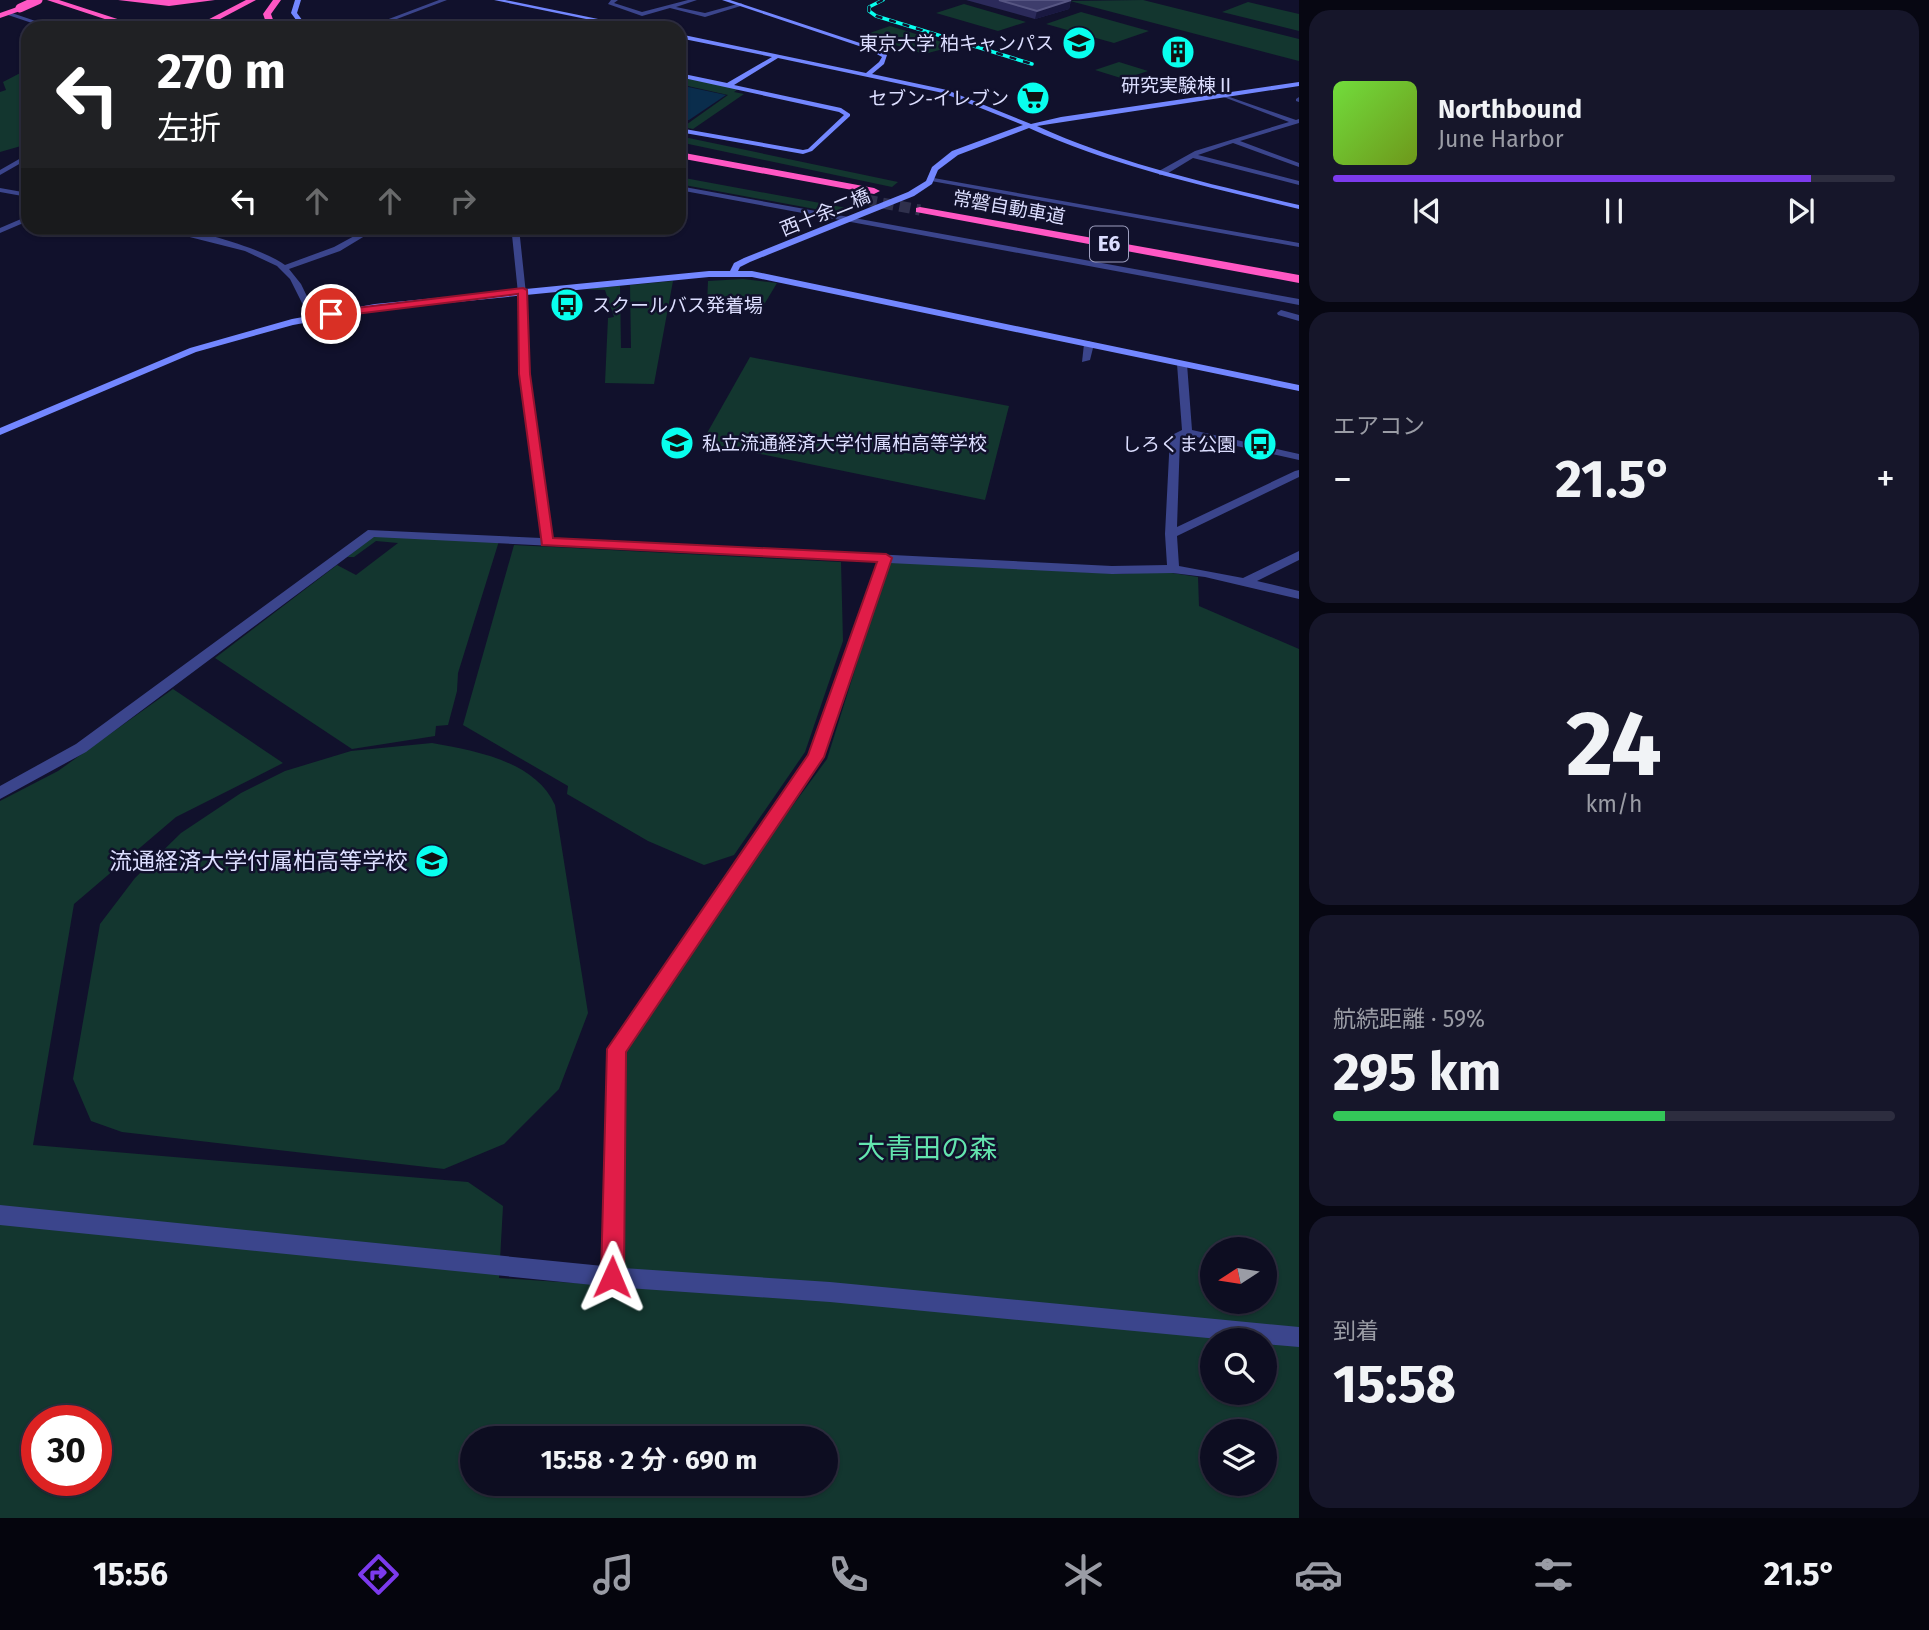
<!DOCTYPE html>
<html lang="ja">
<meta charset="utf-8">
<style>
:root{--surface:#0d0d21;--page:#16162a;--text:#f1f3f6;--muted:#9a9ca5;--line:#2d2d3f;--accent:#7c3aed}
body{margin:0;font-family:"Fira Sans","Noto Sans JP",sans-serif;background:var(--page);color:var(--text);height:100vh;display:flex;flex-direction:column;font-size:26px;white-space:nowrap}
*{box-sizing:border-box;margin:0}
p{font-size:23px;color:var(--muted)}
.icon{flex:none;width:38px;height:38px;fill:none;stroke:currentColor;stroke-width:2;stroke-linecap:round;stroke-linejoin:round}
.map{position:relative;flex:1;overflow:hidden}
.panel{display:flex;flex-direction:column;gap:10px;padding:10px;background:#070712;width:630px}
.panel>*{flex:none}
.banner{position:absolute;left:21px;top:21px;width:665px;height:214px;border-radius:21px;box-shadow:0 2px 5px #0004,0 0 0 2px var(--line);background:#202124;color:#fff;overflow:hidden}
.needle{width:46px;rotate:258deg}
.tools{position:absolute;left:1200px;top:1237px;display:grid;gap:14px}
.tools a{display:grid;place-items:center;width:77px;height:77px;border-radius:50%;background:var(--surface);box-shadow:0 2px 5px #0004,0 0 0 2px var(--line);font-size:35px}
.speed{position:absolute;left:21px;top:1405px;display:flex;gap:14px;font-size:35px;font-weight:700;text-align:center}
.speed>*{display:grid;place-content:center;width:91px;height:91px;border-radius:50%;background:var(--surface);box-shadow:0 2px 5px #0004,0 0 0 2px var(--line);line-height:1}
.speed .limit{border:10px solid #d22;background:#fff;color:#111}
.pin{position:absolute;display:grid;place-items:center;width:60px;height:60px;color:#fff;margin:-30px;border:4px solid #fff;border-radius:50%;box-shadow:0 2px 7px #0007}
.me{position:absolute;width:77px;margin:-38px;rotate:1deg;stroke-linejoin:round;filter:drop-shadow(0 0 5px #0008)}
.turn{display:flex;align-items:center;gap:24px;height:147px;padding:0 21px;font-size:32px}
.turn .icon{width:91px;height:91px;stroke-width:2.5}
.turn b{display:block;font-size:49px;line-height:60px}
.lanes{display:flex;align-items:center;height:66px;padding:0 21px;background:#0003;justify-content:center;gap:35px;direction:ltr}
.lanes .off{opacity:.35}
.big{font-size:52px;font-weight:700;line-height:1.1}
.panel .card{flex:1;display:flex;flex-direction:column;justify-content:center;gap:10px;min-width:0;padding:0 24px;border-radius:21px;background:var(--page)}
.panel .dial{align-items:center;gap:0}
.dial b{font-size:91px;line-height:1}
.song{display:flex;align-items:center;gap:21px}
.cover{width:84px;height:84px;border-radius:10px;background:linear-gradient(135deg,hsl(100 70% 55%),hsl(80 70% 35%))}
.played{height:7px;border-radius:4px;background:linear-gradient(90deg,var(--accent) 85%,var(--line) 85%)}
.keys{display:flex;justify-content:space-around;direction:ltr}
.heat{display:flex;justify-content:space-between;align-items:center;font-size:38px;direction:ltr}
.charge{height:10px;border-radius:5px;background:linear-gradient(90deg,#34c759 59%,var(--line) 0)}
.trip{position:absolute;left:460px;top:1426px;width:378px;height:70px;border-radius:35px;background:var(--surface);box-shadow:0 2px 5px #0004,0 0 0 2px var(--line);font-weight:700;line-height:70px;text-align:center}
.tab-bar{display:flex;height:112px;justify-content:space-around;align-items:center;background:#05050d;color:var(--muted)}
.tab-bar .icon{width:49px;height:49px}
.tab-bar .selected{color:var(--accent)}
.tab-bar b{font-size:32px;color:var(--text)}
main{display:flex;flex:1;min-height:0}
.map>svg:first-child{display:block}
</style>
<main>
<div class="map">
<svg width="1299" height="1518" viewBox="0 0 1299 1518">
<rect width="100%" height="100%" fill="#11112c"/>
<g fill="#13362f" fill-rule="evenodd">
<polygon points="1143,0 1299,39 1299,61 1070,1"/>
<polygon points="1248,2 1299,14 1299,31 1222,12"/>
<polygon points="964,4 1026,22 998,31 936,13"/>
<polygon points="1081,12 1149,31 1114,43 1046,24"/>
<polygon points="890,26 955,46 924,54 864,35"/>
<polygon points="1119,62 1148,71 1124,79 1095,70"/>
<polygon points="28,69 28,99 24,103 22,123 28,126 28,144 0,152 0,92 6,90 3,82"/>
<polygon points="679,77 738,89 734,92 744,94 693,129 683,127 728,95 679,84"/>
<polygon points="679,136 898,182 892,187 679,142"/>
<polygon points="679,177 847,208 842,214 679,184"/>
<polygon points="743,279 777,283 759,313 707,305 708,281"/>
<polygon points="673,281 654,384 605,383 608,318 614,317 605,290 583,289 620,286 621,348 631,348 630,285"/>
<polygon points="750,357 1009,406 985,500 702,442"/>
<polygon points="375,535 499,541 458,673 457,691 448,725 436,726 435,736 352,749 215,658 337,565 356,575 398,543 376,541 354,557 347,557"/>
<polygon points="514,545 841,562 843,641 805,752 734,855 704,865 648,841 567,794 568,786 463,725"/>
<path d="M892,562L1122,574L1159,571L1198,577L1199,606L1299,649V1518H0V801L58,771L173,689L283,763L176,817L74,904L33,1145L468,1182L503,1206L499,1278L620,1286L625,1053L746,869L827,759L887,567ZM1213,1250H1265V1302H1213ZM1213,1340H1265V1393H1213ZM37,1421H96V1480H37ZM1213,1432H1265V1484H1213ZM472,1438H826V1484H472Z"/>
<path d="M432,743C476,751 535,761 555,805L588,1013L559,1089L504,1144L444,1169L122,1132L91,1121L73,1079L100,924L135,878L181,833L241,793L285,771L351,751Z"/>
</g>
<polygon fill="#0a2d4c" points="679,85 726,95 689,120 679,120"/>
<g fill="none" stroke-linecap="round" stroke-linejoin="round">
<polyline stroke="#2f304c" stroke-width="11" stroke-dasharray="11 6" stroke-linecap="butt" points="866,200 920,210"/>
<g fill="#3b458c" fill-rule="evenodd">
<polygon points="439,0 447,0 373,28 365,28"/>
<polygon points="611,0 618,0 614,3 642,12 688,0 697,0 676,7 705,13 741,3 744,5 705,17 670,8 642,16 608,4"/>
<polygon points="5,12 9,12 56,28 47,28 5,14"/>
<polygon points="607,21 612,22 602,28 595,28"/>
<polygon points="1221,94 1296,120 1299,119 1299,123 1240,141 1299,163 1299,167 1233,143 1198,155 1299,181 1299,185 1193,158 1165,175 1159,175 1159,171 1195,151 1289,122 1221,96"/>
<polygon points="1299,97 1299,102 1296,101 1296,99"/>
<polygon points="28,154 28,159 0,175 0,170"/>
<polygon points="928,177 1299,243 1299,247 931,181 928,181"/>
<polygon points="679,186 1299,299 1299,305 679,190"/>
<polygon points="0,188 28,193 28,197 0,192"/>
<polygon points="28,216 28,221 0,233 0,228"/>
<path d="M154,228C184,225 260,247 285,265L334,247L369,228H378L340,251L289,269L301,284L317,317L313,320L309,317L290,279L277,266L245,251Z"/>
<polygon points="399,228 416,228 445,232 511,231 511,228 519,228 527,303 529,374 552,538 1112,566 1167,565 1165,534 1170,436 1182,430 1177,364 1182,361 1187,364 1192,430 1299,454 1299,460 1188,435 1180,438 1177,527 1295,471 1299,470 1299,477 1177,536 1179,566 1243,578 1299,551 1299,560 1257,581 1299,591 1299,599 1205,577 1173,573 1112,574 889,563 823,757 626,1051 623,1268 830,1282 1299,1327 1299,1347 1265,1344 1265,1340 1229,1340 830,1302 613,1287 0,1225 0,1205 603,1266 608,1049 810,755 878,562 374,537 86,752 0,799 0,786 76,744 368,530 541,538 519,374 519,303 512,235 445,236"/>
<polygon points="1281,310 1299,315 1299,321 1278,315 1277,313"/>
<polygon points="1089,341 1094,344 1090,360 1082,362 1084,344"/>
</g>
<g fill="#7387ff" fill-rule="evenodd">
<polygon points="295,0 301,0 297,13 308,28 302,28 291,13"/>
<polygon points="494,0 505,0 642,28 630,28"/>
<path d="M722,0H730L872,47L887,55L884,64L872,74L947,90L1031,124L1061,117L1299,82V86L1037,126C1120,164 1210,184 1299,205V209C1208,187 1115,167 1029,128L958,155L938,170L932,184L914,196L750,262L740,267L738,271H752L1299,385V391L752,277H709L375,310L293,325L196,352L0,435V428L190,348L292,319L375,304L709,271H730L734,263L744,258L908,192L926,181L932,167L952,151L1023,125L943,93L778,58L734,85L841,108L850,114V116L812,151L803,154L679,132V128L803,150L808,149L844,115L839,112L679,77V73L727,83L772,57L679,38V34L866,73L879,62L882,57L868,49Z"/>
</g>
<g fill="#ff57c4" fill-rule="evenodd">
<polygon points="47,0 59,0 145,28 132,28"/>
<polygon points="118,0 215,0 169,6"/>
<polygon points="246,0 256,0 203,28 192,28"/>
<polygon points="273,0 281,0 271,14 276,28 268,28 263,14"/>
<polygon points="20,6 23,10 0,18 0,13"/>
<polygon points="679,152 874,188 880,191 874,194 679,158"/>
<polygon points="920,207 1299,275 1299,283 916,212 916,208"/>
</g>
<defs>
<polyline id="rail" points="883,0 869,7 869,11 876,16 1032,64"/>
</defs>
<use href="#rail" stroke="#08ffee" stroke-width="3.5"/>
<use href="#rail" stroke="#11112c" stroke-width="2.5" stroke-dasharray="7" stroke-linecap="butt"/>
<polyline stroke="#ff57c4" stroke-width="9" points="20,8 38,0"/>
</g>
<polygon fill="#2b2a5a" points="966,0 1071,0 1069,9 1035,19"/>
<polygon fill="#191840" points="1071,0 1069,9 1035,19 1037,11"/>
<polygon fill="#3e3d6c" stroke="#575683" stroke-width="2" points="999,0 1071,0 1037,11"/>
<polygon fill="#e11d48" stroke="#92132f" stroke-width="2" points="523,288 527,290 530,374 553,538 886,554 892,558 824,757 626,1052 624,1277 621,1285 612,1288 604,1285 601,1277 607,1049 808,755 877,562 542,545 519,374 518,294 331,317 326,314 331,311"/>
<defs>
<symbol id="university-disc" viewBox="-11 -11 22 22"><circle r="9.5" fill="#08ffee" stroke="#11112c"/><path d="M0-5L7-2L0 1L-7-2ZM-4 1L0 2.5L4 1V4Q0 6-4 4Z" fill="#111"/></symbol>
<symbol id="building-disc" viewBox="-11 -11 22 22"><circle r="9.5" fill="#08ffee" stroke="#11112c"/><path d="M-4-6H4V6H1V3H-1V6H-4ZM-2.5-4.3h1.7v1.8h-1.7ZM.8-4.3h1.7v1.8H.8ZM-2.5-1h1.7V.8h-1.7ZM.8-1h1.7V.8H.8Z" fill="#111"/></symbol>
<symbol id="supermarket-disc" viewBox="-11 -11 22 22"><circle r="9.5" fill="#08ffee" stroke="#11112c"/><path d="M-6-5.5h2.5l.6 2H6L4.5 2H-2.5L-4.4-4H-6ZM-1.5 3.2a1.3 1.3 0 1 0 .1 0ZM3 3.2a1.3 1.3 0 1 0 .1 0Z" fill="#111"/></symbol>
<symbol id="bus-disc" viewBox="-11 -11 22 22"><circle r="9.5" fill="#08ffee" stroke="#11112c"/><path d="M-5-6H5V4H4V6H2V4H-2V6H-4V4H-5ZM-3.5-4V0h7V-4ZM-3.5 1.2v1.5H-2V1.2ZM2 1.2v1.5H3.5V1.2Z" fill="#111"/></symbol>
<symbol id="school-disc" viewBox="-11 -11 22 22"><circle r="9.5" fill="#08ffee" stroke="#11112c"/><path d="M0-5L7-2L0 1L-7-2ZM-4 1L0 2.5L4 1V4Q0 6-4 4Z" fill="#111"/></symbol>
</defs>
<g fill-rule="evenodd">
<use href="#university-disc" x="1060" y="24" width="38" height="38"/>
<use href="#building-disc" x="1159" y="33" width="38" height="38"/>
<use href="#supermarket-disc" x="1014" y="79" width="38" height="38"/>
<use href="#bus-disc" x="548" y="286" width="38" height="38"/>
<use href="#school-disc" x="658" y="424" width="38" height="38"/>
<use href="#bus-disc" x="1241" y="425" width="38" height="38"/>
<use href="#school-disc" x="413" y="842" width="38" height="38"/>
</g>
<g text-anchor="middle" stroke-width="5" stroke-linejoin="round" paint-order="stroke">
<g font-size="19" fill="#dcdeff" stroke="#11112c" text-anchor="end">
<text x="1054" y="50">東京大学 柏キャンパス</text>
<text x="1178" y="92" text-anchor="middle">研究実験棟Ⅱ</text>
<text x="1009" y="105">セブン-イレブン</text>
<text x="592" y="312" text-anchor="start">スクールバス発着場</text>
<text x="702" y="450" text-anchor="start">私立流通経済大学付属柏高等学校</text>
<text x="1236" y="451">しろくま公園</text>
</g>
<g font-size="19" fill="#dcdeff" stroke="#11112c">
<text transform="translate(1009 207) rotate(10)" y="7">常磐自動車道</text>
<text transform="translate(825 212) rotate(-22)" y="7">西十余二橋</text>
</g>
<rect fill="#11112c" stroke="#9fa0c0" stroke-width="2" x="1090" y="226.5" width="38" height="35" rx="5"/>
<g font-size="21" font-weight="bold" fill="#dcdeff">
<text x="1109" y="251">E6</text>
</g>
<g font-size="23" fill="#dcdeff" stroke="#11112c" text-anchor="end">
<text x="408" y="869">流通経済大学付属柏高等学校</text>
</g>
<g font-size="28" fill="#63e4ae" stroke="#11112c">
<text x="927" y="1158">大青田の森</text>
</g>
</g>
</svg>
<div class="tools">
<a><svg class="needle" viewBox="-14 -14 28 28"><path d="M0-13l5 13h-10z" fill="#e53935"/><path d="M0 13l5-13h-10z" fill="#9a9ca5"/></svg></a>
<a><svg class="icon" aria-label="search" viewBox="0 0 24 24"><circle cx="10" cy="10" r="6"/><path d="M15 15l6 6"/></svg></a>
<a><svg class="icon" aria-label="layers" viewBox="0 0 24 24"><path d="M12 4l9 5-9 5-9-5zM3 14l9 5 9-5"/></svg></a>
</div>
<div class="speed"><div class="limit">30</div></div>
<div class="pin" style="left:331px;top:314px;background:#d93025"><svg class="icon" aria-label="arrive" viewBox="0 0 24 24"><path d="M6 21V4h12l-3 4 3 4H6"/></svg></div>
<svg class="me" style="left:612px;top:1277px" viewBox="-20 -20 40 40"><path d="M0-17L14 15 0 8-14 15z" fill="#e11d48" stroke="#fff" stroke-width="4"/></svg>
<div class="trip">15:58 · 2 分 · 690 m</div>
<div class="banner">
<div class="turn"><svg class="icon" aria-label="left" viewBox="0 0 24 24"><path d="M17 20v-9H6M10 6l-5 5 5 5"/></svg><div><b>270 m</b>左折</div></div>
<div class="lanes"><svg class="icon" aria-label="left" viewBox="0 0 24 24"><path d="M17 20v-9H6M10 6l-5 5 5 5"/></svg><svg class="icon off" aria-label="ahead" viewBox="0 0 24 24"><path d="M12 20V5M6 11l6-6 6 6"/></svg><svg class="icon off" aria-label="ahead" viewBox="0 0 24 24"><path d="M12 20V5M6 11l6-6 6 6"/></svg><svg class="icon off" aria-label="right" viewBox="0 0 24 24"><path d="M7 20v-9h11M14 6l5 5-5 5"/></svg></div>
</div>
</div>
<section class="panel">
<div class="card">
<div class="song"><i class="cover"></i><div><b>Northbound</b><p>June Harbor</p></div></div>
<div class="played"></div>
<div class="keys"><svg class="icon" aria-label="previous" viewBox="0 0 24 24"><path d="M18 5L8 12l10 7zM5 5v14"/></svg><svg class="icon" aria-label="pause" viewBox="0 0 24 24"><path d="M8 5v14M16 5v14"/></svg><svg class="icon" aria-label="next" viewBox="0 0 24 24"><path d="M6 5l10 7-10 7zM19 5v14"/></svg></div>
</div>
<div class="card"><p>エアコン</p>
<div class="heat"><a>−</a><b class="big">21.5°</b><a>+</a></div>
</div>
<div class="card dial"><b>24</b><p>km/h</p></div>
<div class="card"><p>航続距離 · 59%</p><b class="big">295 km</b><div class="charge"></div></div>
<div class="card"><p>到着</p><b class="big">15:58</b></div>
</section>
</main>
<nav class="tab-bar">
<b>15:56</b>
<svg class="icon selected" aria-label="directions" viewBox="0 0 24 24"><path d="M12 3l9 9-9 9-9-9zM9 14v-3h6M13 9l2 2-2 2"/></svg>
<svg class="icon" aria-label="music" viewBox="0 0 24 24"><path d="M9 18V5l10-2v13"/><circle cx="6" cy="18" r="3"/><circle cx="16" cy="16" r="3"/></svg>
<svg class="icon" aria-label="phone" viewBox="0 0 24 24"><path d="M5 4h4l2 5-3 2q2 4 5 5l2-3 5 2v4C11 20 4 13 5 4z"/></svg>
<svg class="icon" aria-label="climate" viewBox="0 0 24 24"><path d="M12 3v18M4 7l16 10M4 17L20 7"/></svg>
<svg class="icon" aria-label="car" viewBox="0 0 24 24"><path d="M5 17H2v-5l4-1 3-4h7l3 4 3 1v5h-3M9 17h6M6 11h13"/><circle cx="7" cy="17" r="2"/><circle cx="17" cy="17" r="2"/></svg>
<svg class="icon" aria-label="filters" viewBox="0 0 24 24"><path d="M4 7h16M4 17h16"/><circle cx="9" cy="7" r="2"/><circle cx="15" cy="17" r="2"/></svg>
<b>21.5°</b>
</nav>
